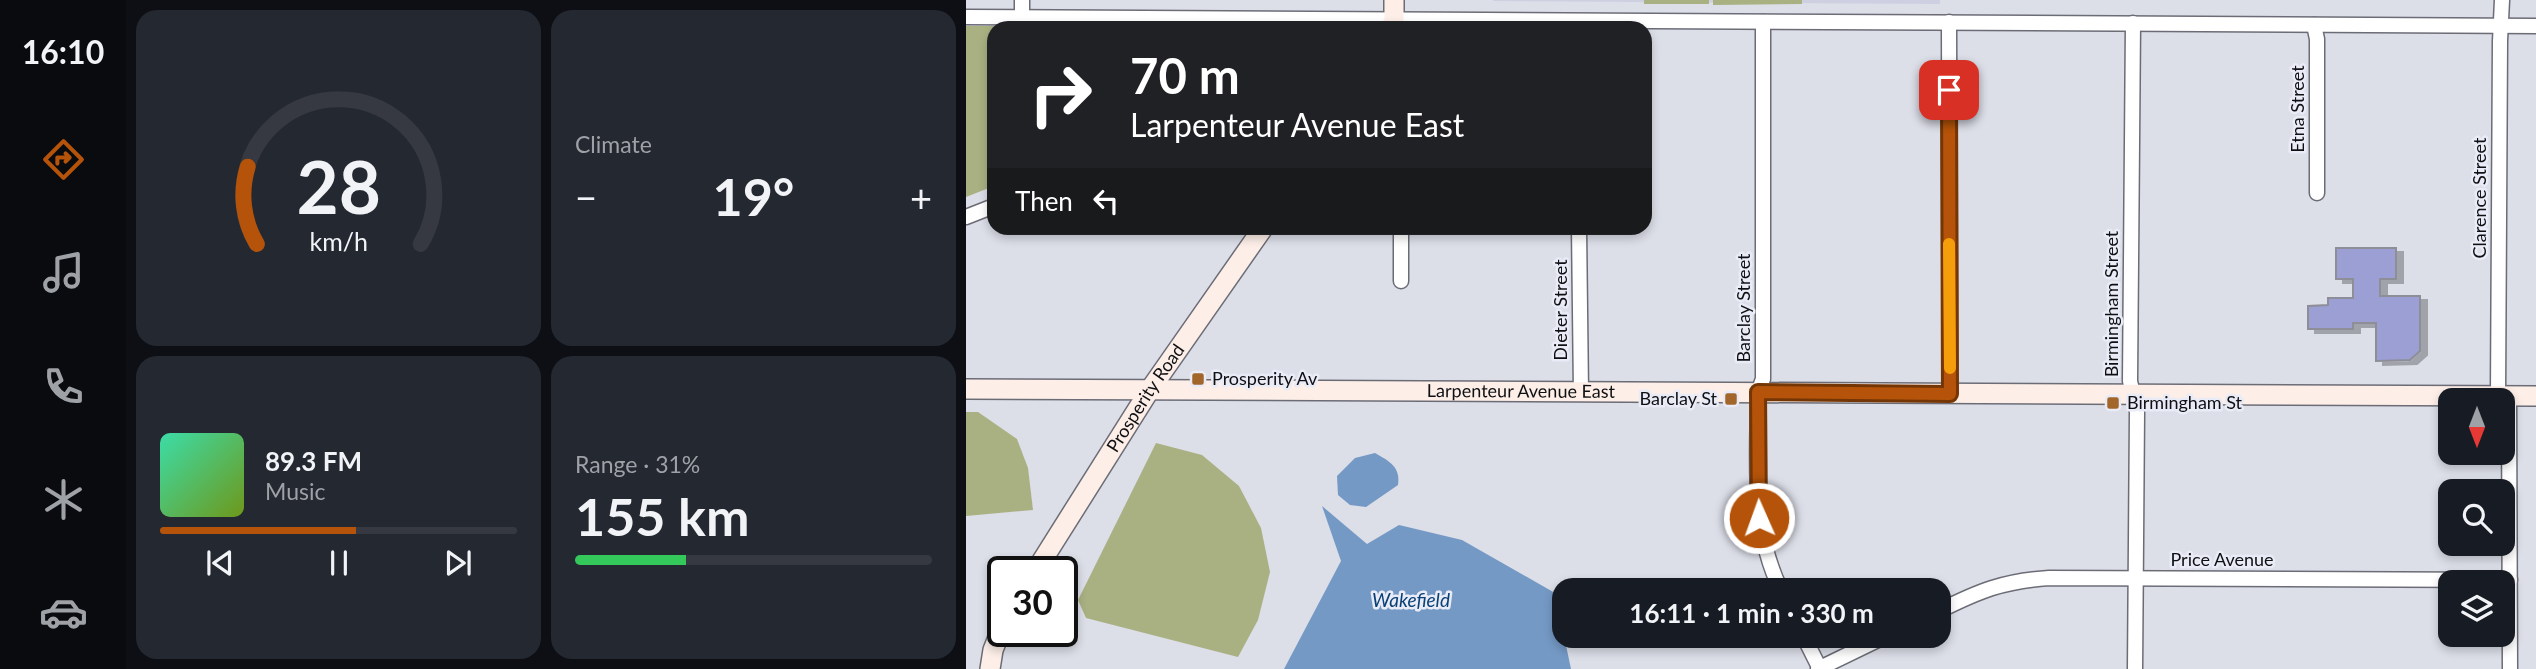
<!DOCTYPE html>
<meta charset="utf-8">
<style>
:root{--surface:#171b24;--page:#242831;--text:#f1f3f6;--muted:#9ea1a6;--line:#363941;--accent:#b45309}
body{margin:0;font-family:Lato,sans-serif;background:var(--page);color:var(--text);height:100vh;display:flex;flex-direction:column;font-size:26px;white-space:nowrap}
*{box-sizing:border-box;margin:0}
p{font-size:23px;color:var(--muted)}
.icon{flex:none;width:38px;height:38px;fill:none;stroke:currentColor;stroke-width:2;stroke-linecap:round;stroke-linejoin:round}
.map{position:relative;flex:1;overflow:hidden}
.drawer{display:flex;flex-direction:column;gap:10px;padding:10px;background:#0d0f14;width:840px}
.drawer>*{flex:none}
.banner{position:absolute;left:21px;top:21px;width:665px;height:214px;border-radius:21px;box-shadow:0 4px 10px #0003;background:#202124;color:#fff;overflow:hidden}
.needle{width:46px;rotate:180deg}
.fabs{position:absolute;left:1472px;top:388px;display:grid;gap:14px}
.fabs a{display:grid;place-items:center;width:77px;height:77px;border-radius:14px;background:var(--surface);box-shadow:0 4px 10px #0003;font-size:35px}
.speed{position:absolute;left:21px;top:556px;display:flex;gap:14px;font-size:35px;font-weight:700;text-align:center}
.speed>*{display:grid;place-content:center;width:91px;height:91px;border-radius:50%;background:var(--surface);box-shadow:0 4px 10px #0003;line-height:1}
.speed .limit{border:4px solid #111;border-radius:10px;background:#fff;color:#111}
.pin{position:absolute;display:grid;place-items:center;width:60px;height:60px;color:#fff;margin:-30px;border-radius:14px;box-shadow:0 4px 10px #0006}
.me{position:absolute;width:77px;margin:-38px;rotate:358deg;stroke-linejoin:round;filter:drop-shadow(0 0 5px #0008)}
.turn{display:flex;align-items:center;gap:24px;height:147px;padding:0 28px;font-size:32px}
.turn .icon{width:91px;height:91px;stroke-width:2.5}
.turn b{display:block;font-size:49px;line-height:60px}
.then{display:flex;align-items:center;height:66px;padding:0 28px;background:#0003;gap:14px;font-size:26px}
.big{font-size:52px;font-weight:700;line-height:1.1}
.drawer .widget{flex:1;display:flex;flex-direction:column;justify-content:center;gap:10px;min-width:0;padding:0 24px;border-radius:21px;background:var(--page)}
.drawer .dial{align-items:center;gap:0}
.dial svg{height:182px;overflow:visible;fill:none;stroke:var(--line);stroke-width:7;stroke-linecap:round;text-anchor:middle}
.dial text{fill:var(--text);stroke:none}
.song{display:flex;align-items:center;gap:21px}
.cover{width:84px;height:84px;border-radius:10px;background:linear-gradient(135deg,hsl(160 70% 55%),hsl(80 70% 35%))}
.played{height:7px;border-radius:4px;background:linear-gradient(90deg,var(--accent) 55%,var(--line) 55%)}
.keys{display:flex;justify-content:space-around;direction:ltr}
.heat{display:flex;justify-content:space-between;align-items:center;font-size:38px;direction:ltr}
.charge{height:10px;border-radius:5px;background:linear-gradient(90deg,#34c759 31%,var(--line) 0)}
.drawer .tiles{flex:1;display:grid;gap:10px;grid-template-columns:repeat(2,1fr)}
.trip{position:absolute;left:586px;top:578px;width:399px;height:70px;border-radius:21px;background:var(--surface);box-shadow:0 4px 10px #0003;font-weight:700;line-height:70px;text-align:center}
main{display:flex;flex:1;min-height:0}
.dock{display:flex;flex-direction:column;width:126px;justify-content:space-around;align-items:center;background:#090b0e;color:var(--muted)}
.dock .icon{width:49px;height:49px}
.dock .on{color:var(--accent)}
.dock b{font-size:32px;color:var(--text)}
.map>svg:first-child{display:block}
</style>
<main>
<nav class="dock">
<b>16:10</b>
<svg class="icon on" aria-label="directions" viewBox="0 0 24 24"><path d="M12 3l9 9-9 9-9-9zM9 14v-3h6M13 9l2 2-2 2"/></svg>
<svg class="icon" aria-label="music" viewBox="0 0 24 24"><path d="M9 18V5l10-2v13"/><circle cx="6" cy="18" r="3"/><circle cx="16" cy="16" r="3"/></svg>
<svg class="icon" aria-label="phone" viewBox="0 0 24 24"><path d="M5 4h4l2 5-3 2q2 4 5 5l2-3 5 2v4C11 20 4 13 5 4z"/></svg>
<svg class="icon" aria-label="climate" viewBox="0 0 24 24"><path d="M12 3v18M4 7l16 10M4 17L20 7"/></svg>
<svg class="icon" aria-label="car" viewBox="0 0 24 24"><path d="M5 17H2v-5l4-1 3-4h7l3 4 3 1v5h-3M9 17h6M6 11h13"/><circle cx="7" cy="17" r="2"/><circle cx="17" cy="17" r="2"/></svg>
</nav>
<section class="drawer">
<div class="tiles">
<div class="widget dial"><svg viewBox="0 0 100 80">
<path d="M14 69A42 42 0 1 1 86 69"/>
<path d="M14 69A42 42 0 0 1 10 35" stroke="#b45309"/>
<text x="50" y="56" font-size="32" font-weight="700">28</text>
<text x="50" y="72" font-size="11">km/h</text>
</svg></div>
<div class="widget"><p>Climate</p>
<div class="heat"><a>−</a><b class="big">19°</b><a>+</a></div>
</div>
<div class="widget">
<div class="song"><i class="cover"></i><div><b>89.3 FM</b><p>Music</p></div></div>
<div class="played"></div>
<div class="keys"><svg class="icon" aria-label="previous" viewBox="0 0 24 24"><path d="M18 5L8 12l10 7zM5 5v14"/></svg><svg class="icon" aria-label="pause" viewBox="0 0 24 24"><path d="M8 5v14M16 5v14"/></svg><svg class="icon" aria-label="next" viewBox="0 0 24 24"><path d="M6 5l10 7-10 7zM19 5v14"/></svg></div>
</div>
<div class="widget"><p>Range · 31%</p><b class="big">155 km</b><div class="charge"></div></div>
</div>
</section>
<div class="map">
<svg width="1570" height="669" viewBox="0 0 1570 669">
<defs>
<filter id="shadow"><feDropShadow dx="7" dy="4" stdDeviation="0" flood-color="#0004"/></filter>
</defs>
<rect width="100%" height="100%" fill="#dcdee8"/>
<polygon fill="#ced0e2" points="527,0 974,0 974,4 527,1"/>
<g fill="#a9b183">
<rect x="678" y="0" width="65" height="4"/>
<polygon points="747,0 836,0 836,4 747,5"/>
<polygon points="0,26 50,26 49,28 28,28 28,186 0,197"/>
<polygon points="0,412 12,412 51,439 62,468 67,510 0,516"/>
<polygon points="190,443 236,455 273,486 295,528 304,572 292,620 272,657 120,618 112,600"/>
</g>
<g fill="#7499c5">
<path d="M409,453C423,461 435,467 432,485L400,507L384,505L372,495L371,476L389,458Z"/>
<polygon points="356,506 401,544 433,525 496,540 589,593 605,669 318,669 375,561"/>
</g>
<polygon fill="#9b9fd4" stroke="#8d8e98" stroke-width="2" filter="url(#shadow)" points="1370,248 1430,248 1430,279 1414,279 1414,296 1454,296 1454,351 1444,360 1410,361 1410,323 1387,323 1387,329 1342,329 1342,306 1362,305 1362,298 1387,298 1387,279 1370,279"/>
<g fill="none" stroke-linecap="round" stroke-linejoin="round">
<defs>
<g id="street">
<polyline points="0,17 1570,26"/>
<polyline points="56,18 56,0"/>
<path d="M797,22V379L792,392C792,460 784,528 815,590"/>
<polyline points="983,22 984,394"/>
<polyline points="1167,23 1164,381 1171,412 1169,669"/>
<polyline points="1348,25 1351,39 1351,193"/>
<polyline points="0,217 28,206"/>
<polyline points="613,228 615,392"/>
<polyline points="435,281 435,228"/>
<polyline points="1532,395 1534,41 1536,0"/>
<polyline points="1543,396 1544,669"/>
<path d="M973,611C1013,591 1037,581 1083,578L1544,580"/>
<polyline points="837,635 854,669"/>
<polyline points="852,669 922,635"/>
</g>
<g id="secondary">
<polyline points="424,28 428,21 428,0"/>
<path id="s1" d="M0,389L1570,396"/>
<path id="s2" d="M69,572L183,391L297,228"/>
<polyline points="24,669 27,650 37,625"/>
</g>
</defs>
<use href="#street" stroke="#6b6c76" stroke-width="17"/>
<use href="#secondary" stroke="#6b6c76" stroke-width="22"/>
<use href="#street" stroke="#fff" stroke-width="14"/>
<use href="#secondary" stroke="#fdefe8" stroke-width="19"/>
</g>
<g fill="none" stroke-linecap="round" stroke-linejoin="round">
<defs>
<polyline id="route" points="793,518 792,392 984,394 983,90"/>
</defs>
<use href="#route" stroke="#753606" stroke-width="18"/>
<use href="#route" stroke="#b45309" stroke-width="12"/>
<polyline stroke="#f59e0b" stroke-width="12" points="983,244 984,368"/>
</g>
<g fill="#a3662a" stroke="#e9ebf6" stroke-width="2.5">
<rect x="225" y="372" width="14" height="14" rx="3.5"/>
<rect x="758" y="392" width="14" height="14" rx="3.5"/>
<rect x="1140" y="396" width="14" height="14" rx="3.5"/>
</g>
<g text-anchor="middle" stroke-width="5" stroke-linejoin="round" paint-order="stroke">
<g font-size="18" fill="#0f1013" stroke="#e9ebf6">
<text transform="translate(1332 109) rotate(-90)" y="6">Etna Street</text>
<text transform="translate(1514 198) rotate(-90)" y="6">Clarence Street</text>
<text transform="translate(1146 304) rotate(-90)" y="6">Birmingham Street</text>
<text transform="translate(778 308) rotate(-90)" y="6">Barclay Street</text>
<text transform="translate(595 310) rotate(-90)" y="6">Dieter Street</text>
<text dy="6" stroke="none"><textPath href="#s1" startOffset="555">Larpenteur Avenue East</textPath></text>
<text dy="6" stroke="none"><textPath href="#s2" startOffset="206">Prosperity Road</textPath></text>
<text x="1256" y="566">Price Avenue</text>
</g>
<g font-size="18" fill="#0f1013" stroke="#e9ebf6" text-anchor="start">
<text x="246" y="385">Prosperity Av</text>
<text x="751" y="405" text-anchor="end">Barclay St</text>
<text x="1161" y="409">Birmingham St</text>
</g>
<g font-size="19" font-style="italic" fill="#094076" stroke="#e9ebf6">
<text x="445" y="607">Wakefield</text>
</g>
</g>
</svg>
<div class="fabs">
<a><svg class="needle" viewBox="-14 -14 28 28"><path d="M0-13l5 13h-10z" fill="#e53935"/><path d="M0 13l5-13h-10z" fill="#9ea1a6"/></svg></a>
<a><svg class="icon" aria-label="search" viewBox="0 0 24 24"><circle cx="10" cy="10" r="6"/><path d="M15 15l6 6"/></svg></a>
<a><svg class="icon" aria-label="layers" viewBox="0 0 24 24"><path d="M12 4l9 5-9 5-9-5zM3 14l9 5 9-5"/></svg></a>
</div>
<div class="speed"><div class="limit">30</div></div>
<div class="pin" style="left:983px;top:90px;background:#d93025"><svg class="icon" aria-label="arrive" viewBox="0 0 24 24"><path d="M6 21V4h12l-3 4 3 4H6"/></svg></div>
<svg class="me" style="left:793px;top:518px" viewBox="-20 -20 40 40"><circle r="17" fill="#b45309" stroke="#fff" stroke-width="3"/><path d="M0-11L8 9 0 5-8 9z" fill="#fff"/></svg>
<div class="trip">16:11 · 1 min · 330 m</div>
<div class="banner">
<div class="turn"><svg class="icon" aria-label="right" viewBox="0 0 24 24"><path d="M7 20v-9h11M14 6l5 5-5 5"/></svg><div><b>70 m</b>Larpenteur Avenue East</div></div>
<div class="then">Then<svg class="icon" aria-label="left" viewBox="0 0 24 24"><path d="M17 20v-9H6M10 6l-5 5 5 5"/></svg></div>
</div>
</div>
</main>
